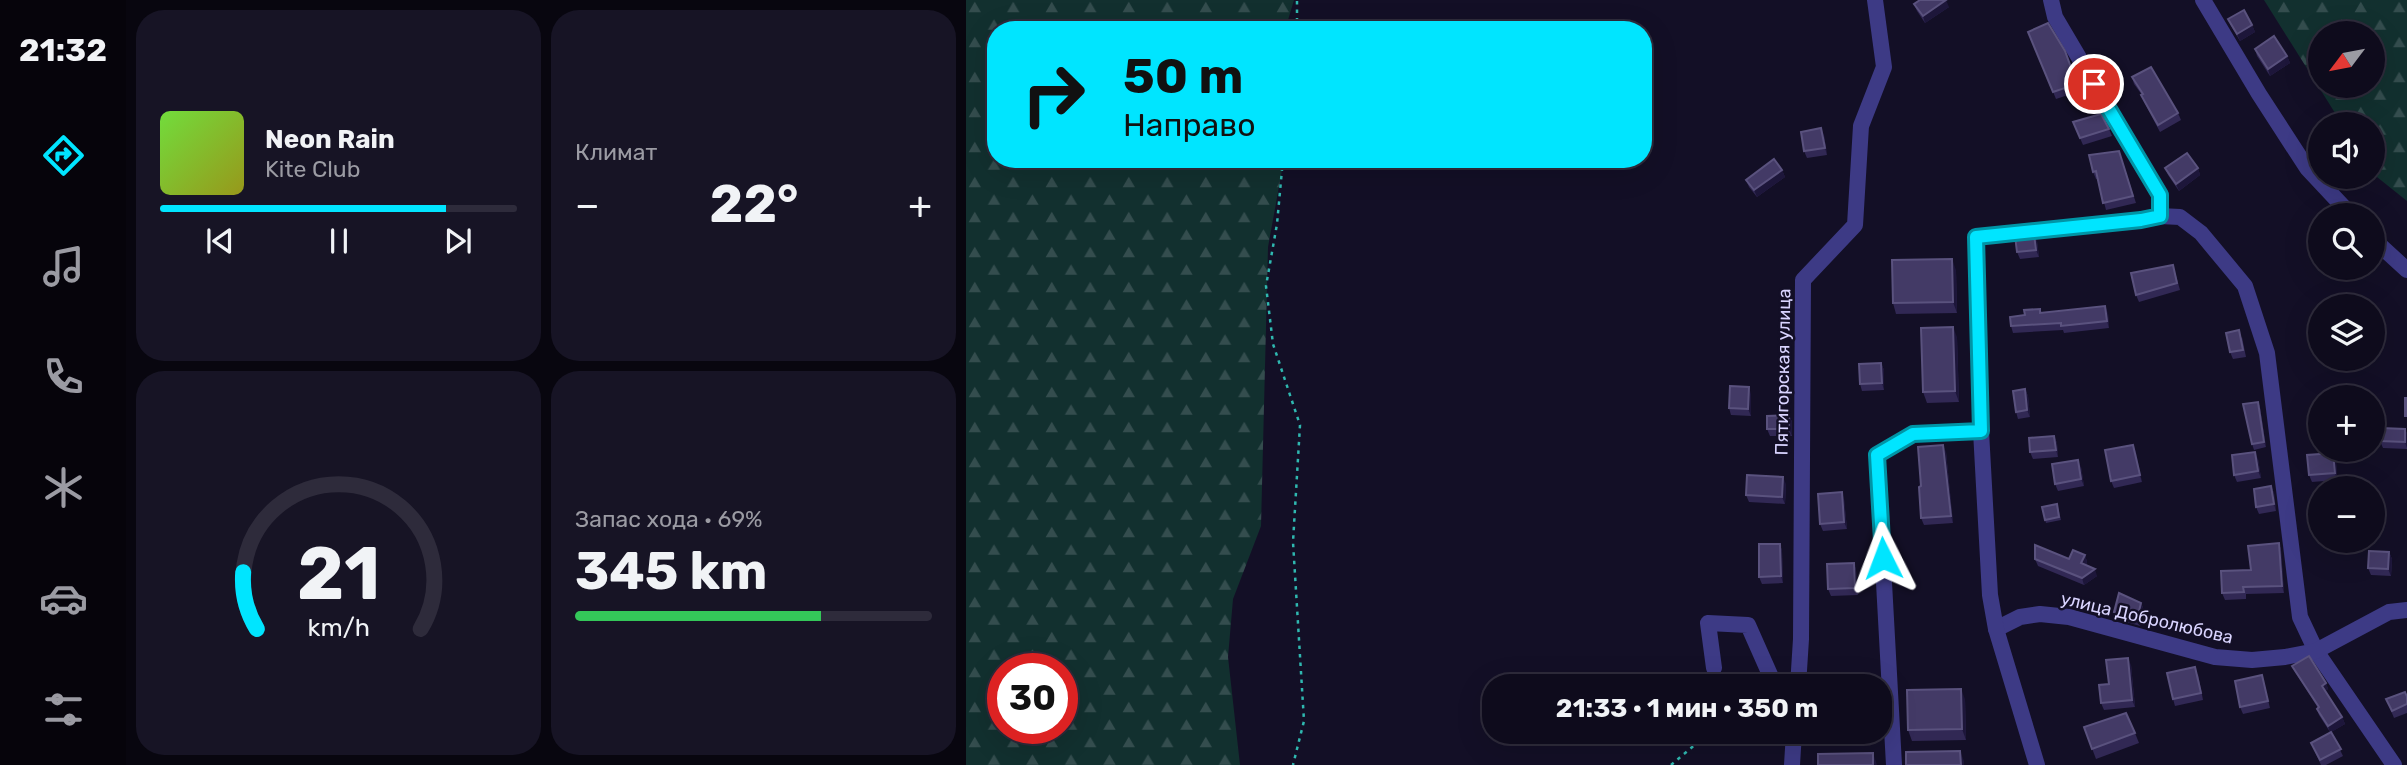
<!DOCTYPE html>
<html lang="ru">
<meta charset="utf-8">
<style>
:root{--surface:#0e0b1c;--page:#171425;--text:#f1f3f6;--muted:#9b9ba3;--line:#2e2b3b;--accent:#00e5ff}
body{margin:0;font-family:Rubik,sans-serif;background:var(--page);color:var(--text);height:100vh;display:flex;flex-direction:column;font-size:26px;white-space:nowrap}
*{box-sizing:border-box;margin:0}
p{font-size:23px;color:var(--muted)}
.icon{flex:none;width:38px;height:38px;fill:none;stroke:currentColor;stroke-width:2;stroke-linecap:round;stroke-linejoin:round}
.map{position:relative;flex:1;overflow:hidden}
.side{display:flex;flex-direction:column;gap:10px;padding:10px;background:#08060f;width:840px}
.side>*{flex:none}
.guide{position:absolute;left:21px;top:21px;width:665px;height:147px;border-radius:28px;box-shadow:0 7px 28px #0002,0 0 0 2px var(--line);background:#00e5ff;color:#111;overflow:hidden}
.needle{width:46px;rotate:238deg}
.fabs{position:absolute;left:1342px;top:21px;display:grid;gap:14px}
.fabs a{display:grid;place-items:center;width:77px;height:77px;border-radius:50%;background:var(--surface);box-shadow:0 7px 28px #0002,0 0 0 2px var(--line);font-size:35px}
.speed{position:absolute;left:21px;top:653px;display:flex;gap:14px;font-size:35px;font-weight:700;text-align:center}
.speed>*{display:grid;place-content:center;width:91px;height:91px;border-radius:50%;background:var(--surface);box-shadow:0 7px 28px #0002,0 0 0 2px var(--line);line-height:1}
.speed .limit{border:10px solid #d22;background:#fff;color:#111}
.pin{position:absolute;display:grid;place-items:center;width:60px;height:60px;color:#fff;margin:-30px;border:4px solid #fff;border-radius:50%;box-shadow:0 2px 7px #0007}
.me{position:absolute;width:77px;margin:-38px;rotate:357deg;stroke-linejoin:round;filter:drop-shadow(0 0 5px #0008)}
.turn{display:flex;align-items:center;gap:24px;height:147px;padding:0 21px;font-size:32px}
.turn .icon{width:91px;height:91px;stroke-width:2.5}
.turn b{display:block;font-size:49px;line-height:60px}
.big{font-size:52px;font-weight:700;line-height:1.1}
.side .widget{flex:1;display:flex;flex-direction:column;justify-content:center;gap:10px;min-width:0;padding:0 24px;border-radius:28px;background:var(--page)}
.side .dial{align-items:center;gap:0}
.dial svg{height:182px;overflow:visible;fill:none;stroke:var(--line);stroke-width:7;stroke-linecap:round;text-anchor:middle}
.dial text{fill:var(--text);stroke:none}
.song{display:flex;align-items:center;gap:21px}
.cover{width:84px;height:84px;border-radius:10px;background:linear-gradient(135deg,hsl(100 70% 55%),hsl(60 70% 35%))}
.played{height:7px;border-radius:4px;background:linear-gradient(90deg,var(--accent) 80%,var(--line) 80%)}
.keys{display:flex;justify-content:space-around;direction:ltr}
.heat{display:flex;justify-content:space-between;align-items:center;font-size:38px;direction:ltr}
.charge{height:10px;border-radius:5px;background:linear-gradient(90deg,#34c759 69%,var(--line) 0)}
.side .tiles{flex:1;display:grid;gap:10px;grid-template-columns:repeat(2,1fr)}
.trip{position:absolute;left:516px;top:674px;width:410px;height:70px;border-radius:28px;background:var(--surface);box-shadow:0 7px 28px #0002,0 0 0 2px var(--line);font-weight:700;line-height:70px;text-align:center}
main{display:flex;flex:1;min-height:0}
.dock{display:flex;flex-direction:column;width:126px;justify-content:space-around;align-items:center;background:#06040b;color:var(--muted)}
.dock .icon{width:49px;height:49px}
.dock .selected{color:var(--accent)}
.dock b{font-size:32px;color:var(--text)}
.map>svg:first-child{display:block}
</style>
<main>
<nav class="dock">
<b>21:32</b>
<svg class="icon selected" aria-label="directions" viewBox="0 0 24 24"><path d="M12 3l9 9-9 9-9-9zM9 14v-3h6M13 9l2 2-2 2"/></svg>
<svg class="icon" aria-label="music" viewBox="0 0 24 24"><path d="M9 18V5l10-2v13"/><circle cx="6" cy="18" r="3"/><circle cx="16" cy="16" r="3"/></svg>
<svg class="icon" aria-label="phone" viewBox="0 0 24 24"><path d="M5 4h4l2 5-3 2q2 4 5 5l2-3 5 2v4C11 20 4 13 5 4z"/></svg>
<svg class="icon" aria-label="climate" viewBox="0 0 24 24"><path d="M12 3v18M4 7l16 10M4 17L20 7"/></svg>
<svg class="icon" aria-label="car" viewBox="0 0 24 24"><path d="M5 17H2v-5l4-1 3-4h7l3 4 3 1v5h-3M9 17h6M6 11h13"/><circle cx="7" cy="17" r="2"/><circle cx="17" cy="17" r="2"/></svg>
<svg class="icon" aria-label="filters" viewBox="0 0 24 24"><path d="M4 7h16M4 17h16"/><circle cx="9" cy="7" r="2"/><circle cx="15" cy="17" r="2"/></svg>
</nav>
<section class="side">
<div class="tiles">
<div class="widget">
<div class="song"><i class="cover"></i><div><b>Neon Rain</b><p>Kite Club</p></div></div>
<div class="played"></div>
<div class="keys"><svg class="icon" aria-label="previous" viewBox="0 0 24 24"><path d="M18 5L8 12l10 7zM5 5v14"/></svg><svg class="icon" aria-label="pause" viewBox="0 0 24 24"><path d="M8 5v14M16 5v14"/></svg><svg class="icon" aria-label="next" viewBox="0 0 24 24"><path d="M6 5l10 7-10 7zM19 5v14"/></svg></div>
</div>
<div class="widget"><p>Климат</p>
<div class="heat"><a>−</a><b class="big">22°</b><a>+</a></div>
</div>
<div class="widget dial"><svg viewBox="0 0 100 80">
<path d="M14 69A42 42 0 1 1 86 69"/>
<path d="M14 69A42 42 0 0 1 8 44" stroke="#00e5ff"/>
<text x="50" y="56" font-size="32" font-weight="700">21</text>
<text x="50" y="72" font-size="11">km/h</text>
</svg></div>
<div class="widget"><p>Запас хода · 69%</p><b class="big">345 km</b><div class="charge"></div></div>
</div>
</section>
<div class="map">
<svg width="1441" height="765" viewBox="0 0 1441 765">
<defs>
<pattern id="forest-firs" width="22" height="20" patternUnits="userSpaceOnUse" patternTransform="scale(1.75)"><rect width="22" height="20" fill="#12302f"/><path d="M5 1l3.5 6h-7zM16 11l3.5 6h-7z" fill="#344d4e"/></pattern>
</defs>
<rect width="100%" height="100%" fill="#130f26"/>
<g fill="url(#forest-firs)" fill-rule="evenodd">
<path d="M0,0H328L319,30H30V159H318L302,247L295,526L267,599L262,657L274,765H0ZM37,668H96V728H37Z"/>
<path d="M1298,0H1441V201L1411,177L1407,171V124H1376ZM1354,33H1407V86H1354Z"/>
</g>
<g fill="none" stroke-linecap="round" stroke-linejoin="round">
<g stroke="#2fb8b0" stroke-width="2.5" stroke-dasharray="3.5 5" stroke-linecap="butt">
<polyline points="331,30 331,0"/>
<polyline points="317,159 311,224 300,286 307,344 334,425 327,542 338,721 327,765"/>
<polyline points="705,765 744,732"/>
</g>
<g stroke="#3d3a85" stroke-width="16">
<polyline points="1237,0 1293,94 1341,168 1385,215"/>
<polyline points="1194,216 1214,217 1235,233 1279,286 1301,353 1334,617 1350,651 1428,765"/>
<polyline points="1407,239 1441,270"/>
<polyline points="1030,629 1054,617 1074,614 1103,617 1249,657 1286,660 1319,657 1350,651 1423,612 1441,610"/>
<polyline points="748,668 742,623 782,625 809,686"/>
<polyline points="832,686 835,639 837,280 889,225 895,126 918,67 909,0"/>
<polyline points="826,765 828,732"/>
<polyline points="928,765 911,455 947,434 1015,431"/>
<polyline points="1071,765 1030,629 1024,595 1015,431 1010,237 1175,220 1194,216 1194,195 1089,17 1085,0"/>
</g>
</g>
<g fill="#312854">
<polygon points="948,4 983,7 959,23 951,11"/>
<polygon points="1262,19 1286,25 1289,32 1274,41 1265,26"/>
<polygon points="1062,32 1099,51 1114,91 1090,99"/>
<polygon points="1289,49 1321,56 1324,63 1304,76 1291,56"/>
<polygon points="1166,77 1212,113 1215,120 1194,132 1178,102 1176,95 1168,84"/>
<polygon points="1107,122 1143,129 1146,136 1117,145"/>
<polygon points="858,135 861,155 841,158 838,151"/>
<polygon points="1153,151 1170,203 1140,210 1132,179 1130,179 1127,172"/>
<polygon points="1199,168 1232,168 1234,175 1213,191 1202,175"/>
<polygon points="816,170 819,177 791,197 783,187 780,180"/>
<polygon points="1071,241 1073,257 1054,259 1051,252"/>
<polygon points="1207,265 1214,290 1173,302 1170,295"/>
<polygon points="990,270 991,313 930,314 927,303"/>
<polygon points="1074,309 1076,313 1142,313 1143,328 1098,333 1097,330 1047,333 1045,326 1059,315"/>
<polygon points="991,337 993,402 961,403 957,392"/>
<polygon points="1276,337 1280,357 1267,359 1264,352"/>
<polygon points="915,363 918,370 918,390 896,391 894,384"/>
<polygon points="1059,389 1062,396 1064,417 1052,419 1050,412"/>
<polygon points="785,394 785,416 765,415 763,408"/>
<polygon points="1292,402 1294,407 1300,447 1288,450 1286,444"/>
<polygon points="823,415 826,422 826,436 804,436 801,429"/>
<polygon points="1439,429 1441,434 1441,449 1417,448 1414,441"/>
<polygon points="1088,436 1091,443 1092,457 1067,459 1064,452"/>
<polygon points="1167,445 1176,482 1148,488 1145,481"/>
<polygon points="980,452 987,523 958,525 955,518 955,486"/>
<polygon points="1292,459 1295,478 1271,482 1268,475"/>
<polygon points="1370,460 1371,480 1346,482 1343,475"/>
<polygon points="1115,467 1118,486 1092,491 1089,484"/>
<polygon points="820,484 819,504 783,502 780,495"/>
<polygon points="1305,486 1308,493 1310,511 1293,514 1290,507"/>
<polygon points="878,499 881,529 857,531 854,524"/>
<polygon points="1092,507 1095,520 1080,523 1079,520"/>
<polygon points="1313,543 1315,550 1318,593 1280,594 1280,599 1259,600 1256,593 1285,570"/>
<polygon points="814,544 816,551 817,583 796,584 793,577"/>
<polygon points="1423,552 1426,559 1425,576 1405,575 1402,568"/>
<polygon points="1119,555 1121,562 1120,565 1131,576 1118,585 1072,566 1069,559 1103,559"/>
<polygon points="888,563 890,570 892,595 865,596 862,589"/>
<polygon points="1175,603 1178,610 1174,626 1150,619 1148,612"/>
<polygon points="1165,665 1169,707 1138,710 1135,703 1143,684"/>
<polygon points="1326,666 1360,683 1362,689 1359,691 1376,717 1379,724 1365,732 1377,756 1360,765 1355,765 1345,743 1364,732 1353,715 1351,709 1352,708 1329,672"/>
<polygon points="1232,674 1237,700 1209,706 1207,699"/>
<polygon points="1296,675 1304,708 1277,714 1274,707"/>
<polygon points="1441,697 1441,713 1428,718 1420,699"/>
<polygon points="999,699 1000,740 946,741 942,730"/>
<polygon points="1118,727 1169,733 1173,743 1130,759"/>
</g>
<g fill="#1d163a">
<polygon points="980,0 983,7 959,23 957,16"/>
<polygon points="1286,25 1289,32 1274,41 1271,34"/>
<polygon points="1321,56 1324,63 1304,76 1302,69"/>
<polygon points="855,128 858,135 861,155 859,148"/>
<polygon points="1232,168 1234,175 1213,191 1210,184"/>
<polygon points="816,170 819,177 791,197 788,190"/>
<polygon points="1068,234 1071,241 1073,257 1070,250"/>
<polygon points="986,259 990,270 991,313 987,302"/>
<polygon points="1139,306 1142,313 1143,328 1141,321"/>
<polygon points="987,327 991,337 993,402 989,391"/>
<polygon points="915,363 918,370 918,390 916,383"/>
<polygon points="783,387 785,394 785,416 782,409"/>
<polygon points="1059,389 1062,396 1064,417 1061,410"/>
<polygon points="1292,402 1294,407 1300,447 1298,442"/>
<polygon points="823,415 826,422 826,436 823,429"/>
<polygon points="1439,429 1441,434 1441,448 1439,442"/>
<polygon points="1088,436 1091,443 1092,457 1090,450"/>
<polygon points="977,445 980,452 987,523 985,516"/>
<polygon points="1167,445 1170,452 1176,482 1174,475"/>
<polygon points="1289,452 1292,459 1295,478 1292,471"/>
<polygon points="1367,453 1370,460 1371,480 1369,473"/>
<polygon points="1112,460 1115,467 1118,486 1115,479"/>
<polygon points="817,477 820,484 819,504 816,497"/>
<polygon points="1305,486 1308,493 1310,511 1308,504"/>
<polygon points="876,492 878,499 881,529 878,522"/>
<polygon points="1313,543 1315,550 1318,593 1316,586"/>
<polygon points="814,544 816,551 817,583 815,576"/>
<polygon points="1423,552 1426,559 1425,576 1422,569"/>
<polygon points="1119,555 1121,562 1117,570 1115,563"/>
<polygon points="888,563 890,570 892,595 889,588"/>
<polygon points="1129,569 1131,576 1118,585 1116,578"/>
<polygon points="1175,603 1178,610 1174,626 1171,619"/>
<polygon points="1162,658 1165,665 1169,707 1166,700"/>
<polygon points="1360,683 1362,689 1358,692 1356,686"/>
<polygon points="995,689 999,699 1000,740 996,729"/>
<polygon points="1376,717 1379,724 1364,733 1362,726"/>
<polygon points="994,751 998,761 998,765 995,765"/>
<polygon points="907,753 911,765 907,765"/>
</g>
<g fill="#433a66" stroke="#5a527e" stroke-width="2">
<polygon points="954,0 980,0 957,16 948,4"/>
<polygon points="1278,10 1286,25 1271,34 1262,19"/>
<polygon points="1082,23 1099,51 1111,84 1087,92 1062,32"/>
<polygon points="1308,36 1321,56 1302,69 1289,49"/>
<polygon points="1185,67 1212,113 1192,125 1175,95 1177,94 1166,77"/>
<polygon points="1135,114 1143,129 1114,138 1107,122"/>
<polygon points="855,128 859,148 838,151 835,132"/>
<polygon points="1153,151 1167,196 1137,203 1130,171 1127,172 1123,155"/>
<polygon points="1221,153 1232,168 1210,184 1199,168"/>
<polygon points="808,159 816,170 788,190 780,180"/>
<polygon points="1068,234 1070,250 1051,252 1049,236"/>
<polygon points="986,259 987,302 927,303 926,260"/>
<polygon points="1207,265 1211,283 1170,295 1165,273"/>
<polygon points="1139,306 1141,321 1095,326 1095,323 1045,326 1044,317 1059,315 1058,310 1074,309 1074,313"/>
<polygon points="987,327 989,391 957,392 955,328"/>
<polygon points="1273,330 1277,350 1264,352 1260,333"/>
<polygon points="915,363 916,383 894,384 893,364"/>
<polygon points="764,386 783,387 782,409 763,408"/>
<polygon points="1059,389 1061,410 1050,412 1047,391"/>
<rect x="1439" y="398" width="2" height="18"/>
<polygon points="1292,402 1298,442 1286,444 1277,404"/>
<polygon points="823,415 823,429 801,429 801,416"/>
<polygon points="1415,428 1439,429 1439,442 1414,441"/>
<polygon points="1088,436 1090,450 1064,452 1063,438"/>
<polygon points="977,445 985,516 955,518 953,487 955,486 952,447"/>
<polygon points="1167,445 1174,475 1145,481 1139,450"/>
<polygon points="1289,452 1292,471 1268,475 1266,455"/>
<polygon points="1367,453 1369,473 1343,475 1341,455"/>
<polygon points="1112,460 1115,479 1089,484 1086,464"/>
<polygon points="781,475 817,477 816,497 780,495"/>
<polygon points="1305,486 1308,504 1290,507 1288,489"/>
<polygon points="876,492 878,522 854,524 852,494"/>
<polygon points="1091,504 1093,517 1079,520 1076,507"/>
<polygon points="1313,543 1316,586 1277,587 1278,592 1256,593 1255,571 1285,570 1282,546"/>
<polygon points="793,544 814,544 815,576 793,577"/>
<polygon points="1069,545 1103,559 1107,550 1119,555 1115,563 1129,569 1116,578 1069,559"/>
<polygon points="1403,551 1423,552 1422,569 1402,568"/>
<polygon points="888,563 889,588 862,589 861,564"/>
<polygon points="1153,593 1175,603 1171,619 1148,612"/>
<polygon points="1343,656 1360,683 1356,686 1376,717 1362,726 1351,709 1353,707 1326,666"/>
<polygon points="1162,658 1166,700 1135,703 1133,685 1143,684 1140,660"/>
<polygon points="1229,667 1235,693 1207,699 1201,673"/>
<polygon points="1296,675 1302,701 1274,707 1269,681"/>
<polygon points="735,680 746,683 748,686 725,686 729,682"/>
<polygon points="995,689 996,729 942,730 941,690"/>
<polygon points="1439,692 1441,697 1441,704 1426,711 1420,699"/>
<polygon points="1160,713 1169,733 1126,749 1118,727"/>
<polygon points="1365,732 1375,749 1354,760 1345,743"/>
<polygon points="994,751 995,765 940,765 940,752"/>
<polygon points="907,753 907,765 852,765 852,754"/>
</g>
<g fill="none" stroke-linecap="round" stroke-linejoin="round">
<defs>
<polyline id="route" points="917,558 911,455 947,434 1015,431 1010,237 1175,220 1194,216 1194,195 1128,84"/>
</defs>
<use href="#route" stroke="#0095a6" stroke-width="18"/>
<use href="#route" stroke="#00e5ff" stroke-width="12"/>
</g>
<g text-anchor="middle" stroke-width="5" stroke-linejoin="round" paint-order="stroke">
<g font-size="18" fill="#d9d4ff" stroke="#130f26">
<text transform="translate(817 372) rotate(-89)" y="6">Пятигорская улица</text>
<text transform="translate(1181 618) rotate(13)" y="6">улица Добролюбова</text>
</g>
</g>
</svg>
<div class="fabs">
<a><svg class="needle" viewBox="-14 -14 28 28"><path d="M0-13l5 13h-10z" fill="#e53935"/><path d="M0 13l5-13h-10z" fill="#9b9ba3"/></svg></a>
<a><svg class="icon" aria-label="sound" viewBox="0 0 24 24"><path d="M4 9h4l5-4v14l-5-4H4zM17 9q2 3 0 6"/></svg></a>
<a><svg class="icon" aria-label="search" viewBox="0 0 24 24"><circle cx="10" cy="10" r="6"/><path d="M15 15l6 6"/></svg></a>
<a><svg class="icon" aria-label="layers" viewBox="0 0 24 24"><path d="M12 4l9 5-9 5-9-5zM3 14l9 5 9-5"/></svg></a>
<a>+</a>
<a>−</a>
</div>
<div class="speed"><div class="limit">30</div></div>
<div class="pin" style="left:1128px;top:84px;background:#d93025"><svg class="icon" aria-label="arrive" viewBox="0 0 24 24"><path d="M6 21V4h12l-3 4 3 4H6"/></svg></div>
<svg class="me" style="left:917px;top:558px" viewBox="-20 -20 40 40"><path d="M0-17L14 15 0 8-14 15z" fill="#00e5ff" stroke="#fff" stroke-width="4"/></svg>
<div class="trip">21:33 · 1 мин · 350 m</div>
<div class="guide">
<div class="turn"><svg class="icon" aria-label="right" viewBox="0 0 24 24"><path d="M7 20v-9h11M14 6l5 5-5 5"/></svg><div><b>50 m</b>Направо</div></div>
</div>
</div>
</main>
